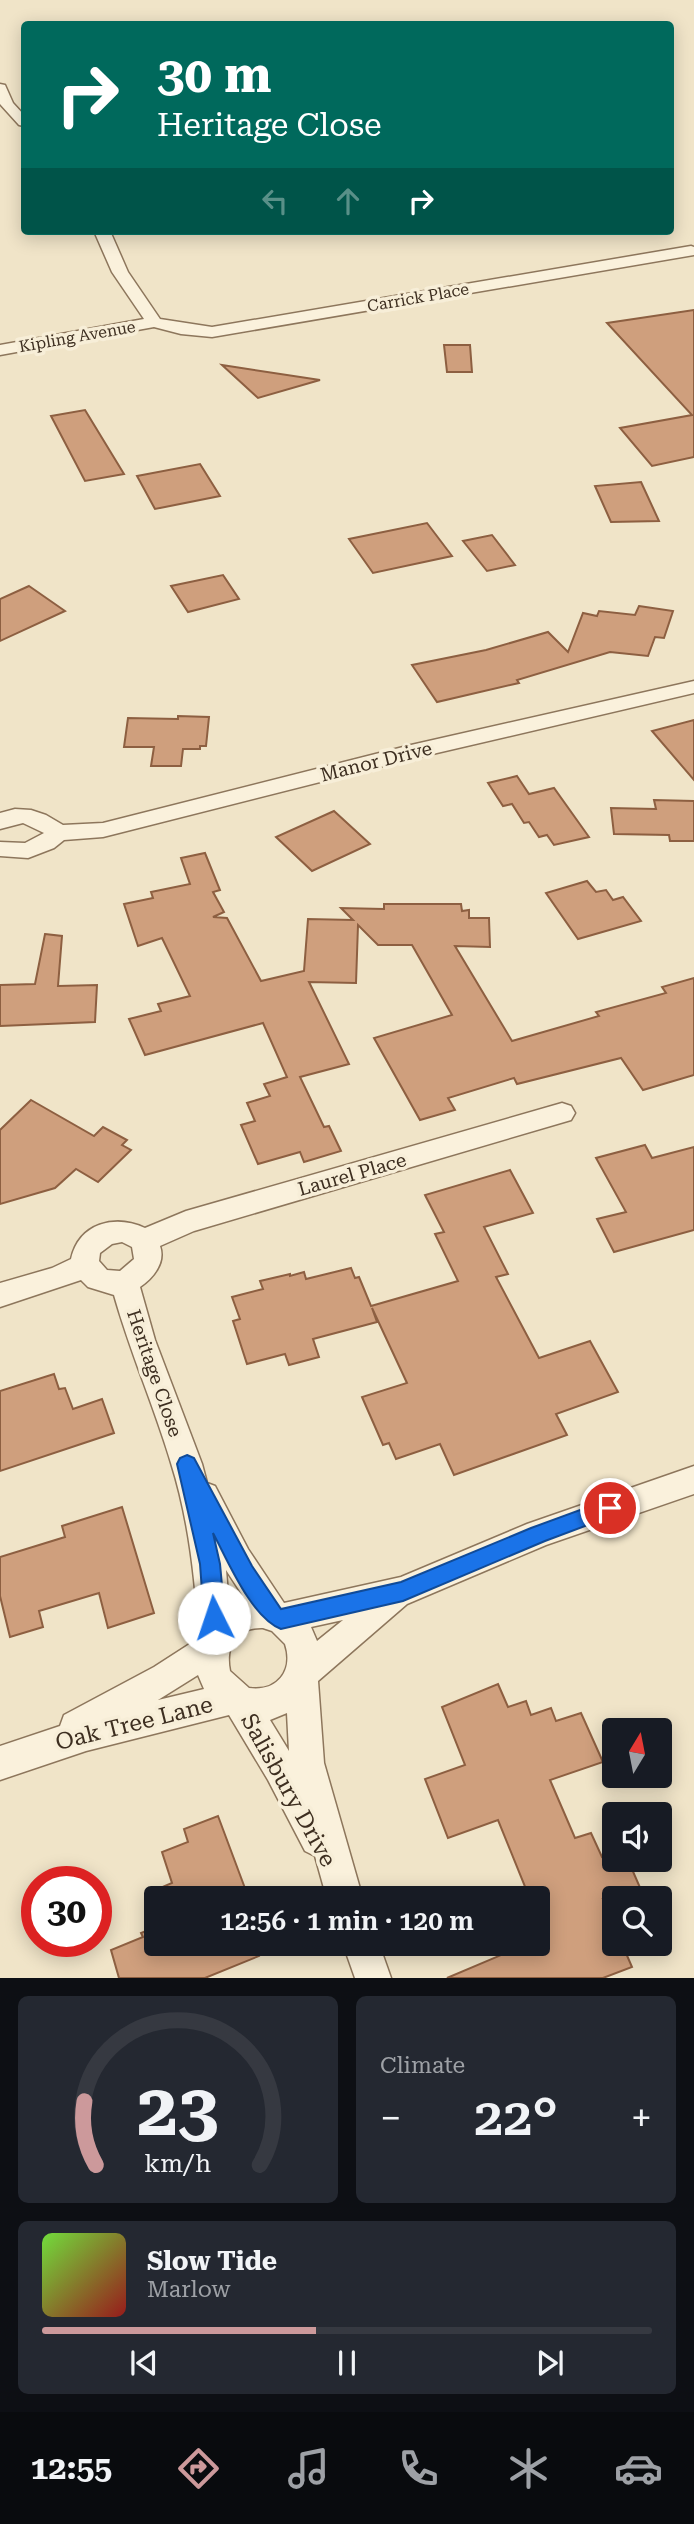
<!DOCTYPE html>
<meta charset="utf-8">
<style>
:root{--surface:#171b24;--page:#242831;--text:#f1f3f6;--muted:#9ea1a6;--line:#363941;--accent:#cc999b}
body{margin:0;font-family:"Roboto Serif",serif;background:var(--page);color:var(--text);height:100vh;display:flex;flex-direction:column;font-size:26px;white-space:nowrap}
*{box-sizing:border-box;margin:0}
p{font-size:23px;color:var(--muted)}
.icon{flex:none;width:38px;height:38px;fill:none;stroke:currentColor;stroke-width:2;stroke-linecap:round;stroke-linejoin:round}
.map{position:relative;height:1978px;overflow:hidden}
.details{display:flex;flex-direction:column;gap:18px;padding:18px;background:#0d0f14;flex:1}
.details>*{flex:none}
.hud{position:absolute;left:21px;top:21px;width:653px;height:214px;border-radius:7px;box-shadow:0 4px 18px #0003;background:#00695c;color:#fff;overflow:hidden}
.needle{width:46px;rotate:10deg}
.fabs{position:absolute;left:602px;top:1718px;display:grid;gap:14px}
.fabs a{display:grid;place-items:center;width:70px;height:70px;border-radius:7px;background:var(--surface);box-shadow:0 4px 18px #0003;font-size:35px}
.speed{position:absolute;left:21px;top:1866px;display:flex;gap:14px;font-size:35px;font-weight:700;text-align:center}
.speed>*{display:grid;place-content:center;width:91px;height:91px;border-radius:50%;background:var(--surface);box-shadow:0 4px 18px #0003;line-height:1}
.speed .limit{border:10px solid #d22;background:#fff;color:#111}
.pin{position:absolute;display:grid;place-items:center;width:60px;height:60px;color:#fff;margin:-30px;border:4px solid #fff;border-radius:50%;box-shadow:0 2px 7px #0007}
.me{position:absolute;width:77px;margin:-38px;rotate:356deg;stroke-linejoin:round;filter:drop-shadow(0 0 5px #0008)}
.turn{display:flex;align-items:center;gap:24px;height:147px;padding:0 21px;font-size:32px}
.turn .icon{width:91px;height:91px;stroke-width:2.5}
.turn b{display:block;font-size:49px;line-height:60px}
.lanes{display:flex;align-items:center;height:66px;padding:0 21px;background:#0003;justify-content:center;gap:35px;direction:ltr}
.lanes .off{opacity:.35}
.big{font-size:52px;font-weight:600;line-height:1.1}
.details .card{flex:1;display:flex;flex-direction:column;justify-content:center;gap:10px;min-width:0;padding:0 24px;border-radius:10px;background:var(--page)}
.details .dial{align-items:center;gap:0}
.dial svg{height:182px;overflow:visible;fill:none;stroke:var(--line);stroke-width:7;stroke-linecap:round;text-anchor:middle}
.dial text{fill:var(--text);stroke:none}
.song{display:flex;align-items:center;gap:21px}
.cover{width:84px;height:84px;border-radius:10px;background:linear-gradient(135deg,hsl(100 70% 55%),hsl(0 70% 35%))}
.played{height:7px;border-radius:4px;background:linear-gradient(90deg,var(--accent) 45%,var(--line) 45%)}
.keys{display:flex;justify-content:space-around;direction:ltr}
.heat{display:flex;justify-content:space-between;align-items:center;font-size:38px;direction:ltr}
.details .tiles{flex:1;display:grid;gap:18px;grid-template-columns:1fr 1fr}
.card:last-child{grid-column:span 2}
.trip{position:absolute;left:144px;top:1886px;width:406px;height:70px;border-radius:7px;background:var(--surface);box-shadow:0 4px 18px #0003;font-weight:600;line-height:70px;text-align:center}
.dock{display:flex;height:112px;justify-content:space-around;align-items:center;background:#090b0e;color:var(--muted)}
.dock .icon{width:49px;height:49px}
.dock .on{color:var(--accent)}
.dock b{font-size:32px;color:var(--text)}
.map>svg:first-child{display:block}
</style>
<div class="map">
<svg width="694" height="1978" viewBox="0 0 694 1978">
<rect width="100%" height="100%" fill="#f0e4c8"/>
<g fill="#cf9f7d" stroke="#8d5f41" stroke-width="2">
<polygon points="694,310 694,457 652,466 620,428 692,415 607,323"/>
<polygon points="444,345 470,345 472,372 447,372"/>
<polygon points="222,365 320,380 258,398"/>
<polygon points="85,410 124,474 85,481 51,416"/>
<polygon points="200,464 220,496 155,509 137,476"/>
<polygon points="641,482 659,521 611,522 595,486"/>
<polygon points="427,523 452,556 373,573 349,539"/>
<polygon points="492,535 515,565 487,571 463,541"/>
<polygon points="223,575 239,599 188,612 171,586"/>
<polygon points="29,586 65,611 0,641 0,599"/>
<polygon points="639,606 673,611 664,638 655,637 648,656 610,652 517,680 519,683 437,702 412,665 486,650 548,632 568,652 583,613 597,616 599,611 635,615"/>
<polygon points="178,716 209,717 206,746 200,746 200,749 183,749 181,766 151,766 154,747 124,747 128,718 178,719"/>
<polygon points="694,720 694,780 652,731"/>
<polygon points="517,776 529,794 554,788 589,837 554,845 547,835 539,837 529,822 524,823 512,804 503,806 488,783"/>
<polygon points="654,800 694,801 694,841 670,841 669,835 614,834 611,808 656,809"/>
<polygon points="334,811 370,844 312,871 276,837"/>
<polygon points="205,853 220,890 213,892 224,912 213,917 227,918 261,981 304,971 308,919 353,920 341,908 384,909 384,904 461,904 462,911 469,910 469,918 489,918 490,947 455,946 512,1041 599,1016 596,1012 666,993 662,987 694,978 694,1075 643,1090 621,1058 517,1084 514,1078 448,1098 455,1110 420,1120 374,1038 452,1015 412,945 378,945 358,925 356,983 309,982 349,1064 300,1077 324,1127 329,1126 341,1151 304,1162 300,1152 258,1164 241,1125 255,1121 247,1103 270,1096 264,1084 287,1077 263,1023 145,1055 129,1019 161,1011 158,1004 190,996 162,938 138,946 124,904 153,898 151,892 190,884 181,858"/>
<polygon points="587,881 596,892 606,890 613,900 623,897 641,921 578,939 546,893"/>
<polygon points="45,934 62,936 58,986 97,985 95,1022 0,1026 0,985 35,984"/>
<polygon points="31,1100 94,1136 103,1127 127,1140 122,1145 131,1150 98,1182 76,1169 55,1188 0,1204 0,1130"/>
<polygon points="645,1145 652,1158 694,1147 694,1230 614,1252 597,1219 626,1212 596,1158"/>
<polygon points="510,1170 533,1213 484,1227 508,1274 496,1277 539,1358 590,1341 618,1392 556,1414 567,1435 454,1475 440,1444 396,1459 389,1443 383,1445 362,1397 407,1383 372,1308 377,1322 313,1339 319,1357 289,1365 285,1354 247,1364 233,1321 240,1319 232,1297 263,1289 260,1281 290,1274 290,1276 304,1272 306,1279 351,1268 355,1278 359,1277 371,1306 458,1281 435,1234 444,1232 425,1195"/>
<polygon points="54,1374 59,1389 65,1388 73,1409 102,1399 114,1433 0,1471 0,1391"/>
<polygon points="122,1507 154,1613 108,1628 99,1593 39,1611 43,1627 10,1637 0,1596 0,1557 65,1537 62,1526"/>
<polygon points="498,1684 508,1707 526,1701 531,1715 551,1708 556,1721 581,1713 603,1762 550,1780 575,1838 591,1833 602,1857 614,1853 614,1860 628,1860 645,1899 603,1899 614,1925 614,1944 622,1944 632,1967 603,1978 447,1978 527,1944 537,1944 537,1940 545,1936 537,1917 537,1899 530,1899 498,1820 448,1838 425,1779 465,1765 442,1707"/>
<polygon points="218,1816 249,1899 163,1899 160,1888 172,1883 162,1852 188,1842 184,1829"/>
<polygon points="156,1927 156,1944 255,1944 259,1956 205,1978 119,1978 111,1950 143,1937 141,1933"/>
</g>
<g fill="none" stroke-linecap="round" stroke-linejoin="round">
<defs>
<g id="minor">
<polygon points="0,84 5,85 13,103 24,115 24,126 19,125 0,104"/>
<polygon points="94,231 110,231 128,272 160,319 212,327 691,246 694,247 694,255 212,337 181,334 154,327 0,355 0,345 144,319 112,272"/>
<polygon points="694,681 694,693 411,759 103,837 64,840 54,848 28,858 0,856 0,842 25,843 44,833 23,823 0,829 0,813 15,809 31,810 46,815 63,825 103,823 411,745"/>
<path d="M562,1103L571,1106L575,1113L571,1120L194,1231L160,1246C166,1263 153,1278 140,1287L155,1340L202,1464L207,1483L215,1486L248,1549L284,1603L401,1577L527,1524L694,1466V1494L546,1545L407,1604L318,1681L324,1763L363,1899H327L315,1856L305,1851L268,1780L229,1715L86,1751L0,1780V1746L60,1726L64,1715L154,1667L199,1638C195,1579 189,1520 171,1463C154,1406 130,1352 114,1295L88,1287L81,1280L0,1307V1283L52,1268L71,1259C79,1223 115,1214 145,1228L186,1211ZM122,1242L132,1247L134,1259L120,1271L107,1270L99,1261L100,1253L112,1244ZM226,1570L245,1599L229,1606ZM343,1620L317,1641L311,1627ZM263,1628L272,1631L285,1644C294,1671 277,1692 249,1688L230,1671C225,1647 236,1627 263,1628ZM198,1675L204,1689L158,1700ZM287,1713L289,1751L270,1720Z"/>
<polygon points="343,1944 379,1944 391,1978 355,1978"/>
</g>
</defs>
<use href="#minor" stroke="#8d765c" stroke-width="3"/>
<use href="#minor" fill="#faf1dc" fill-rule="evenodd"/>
</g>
<path fill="#1a73e8" stroke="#114b97" stroke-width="2" d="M187,1455L194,1458L252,1566L281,1609L401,1582L531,1528L610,1499L617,1501L620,1508L617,1514L545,1541L403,1601L281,1629C251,1617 228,1561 213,1533L220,1564L225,1618L222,1625L214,1628L207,1625L204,1618L200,1564L177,1464L180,1458Z"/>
<g text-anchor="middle" stroke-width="7" stroke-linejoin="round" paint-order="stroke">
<g font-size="16" fill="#3d2e20" stroke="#f7eed8">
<text transform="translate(418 297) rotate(-10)" y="6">Carrick Place</text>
<text transform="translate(77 336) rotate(-10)" y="6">Kipling Avenue</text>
</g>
<g font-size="19" fill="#3d2e20" stroke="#f7eed8">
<text transform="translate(376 761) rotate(-14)" y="7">Manor Drive</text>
<text transform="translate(352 1174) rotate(-16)" y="7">Laurel Place</text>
<text transform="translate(155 1373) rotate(71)" y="7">Heritage Close</text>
</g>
<g font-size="23" fill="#3d2e20" stroke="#f7eed8">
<text transform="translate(134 1723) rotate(-14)" y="8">Oak Tree Lane</text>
<text transform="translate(289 1790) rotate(61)" y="8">Salisbury Drive</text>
</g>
</g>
</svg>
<div class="fabs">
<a><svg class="needle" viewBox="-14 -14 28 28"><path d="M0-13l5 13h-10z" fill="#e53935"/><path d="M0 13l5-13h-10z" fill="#9ea1a6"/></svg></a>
<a><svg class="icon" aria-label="sound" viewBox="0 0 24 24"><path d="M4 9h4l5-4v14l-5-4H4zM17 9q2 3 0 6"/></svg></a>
<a><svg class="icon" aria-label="search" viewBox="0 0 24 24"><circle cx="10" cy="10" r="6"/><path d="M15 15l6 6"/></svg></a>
</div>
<div class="speed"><div class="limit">30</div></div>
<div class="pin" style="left:610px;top:1508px;background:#d93025"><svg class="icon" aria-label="arrive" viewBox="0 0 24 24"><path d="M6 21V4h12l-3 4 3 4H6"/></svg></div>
<svg class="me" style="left:214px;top:1618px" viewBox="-20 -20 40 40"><circle r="19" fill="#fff"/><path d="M0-13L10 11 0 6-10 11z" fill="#1a73e8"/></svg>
<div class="trip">12:56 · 1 min · 120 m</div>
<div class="hud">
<div class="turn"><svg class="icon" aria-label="right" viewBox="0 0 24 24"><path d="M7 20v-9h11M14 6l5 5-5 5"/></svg><div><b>30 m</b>Heritage Close</div></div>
<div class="lanes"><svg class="icon off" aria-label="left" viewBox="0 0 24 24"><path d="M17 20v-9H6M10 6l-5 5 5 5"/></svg><svg class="icon off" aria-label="ahead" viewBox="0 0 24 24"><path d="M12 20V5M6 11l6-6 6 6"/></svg><svg class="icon" aria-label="right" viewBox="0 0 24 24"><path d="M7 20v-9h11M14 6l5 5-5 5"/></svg></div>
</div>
</div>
<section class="details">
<div class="tiles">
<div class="card dial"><svg viewBox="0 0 100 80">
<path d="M14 69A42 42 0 1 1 86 69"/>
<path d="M14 69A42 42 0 0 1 9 41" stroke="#cc999b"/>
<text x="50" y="56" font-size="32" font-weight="700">23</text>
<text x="50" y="72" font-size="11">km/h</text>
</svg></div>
<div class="card"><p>Climate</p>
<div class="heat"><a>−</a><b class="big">22°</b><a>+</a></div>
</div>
<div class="card">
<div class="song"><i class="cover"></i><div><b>Slow Tide</b><p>Marlow</p></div></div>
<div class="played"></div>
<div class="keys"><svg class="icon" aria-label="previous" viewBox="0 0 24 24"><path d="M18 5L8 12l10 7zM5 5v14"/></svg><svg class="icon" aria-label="pause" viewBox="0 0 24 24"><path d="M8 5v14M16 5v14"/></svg><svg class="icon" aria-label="next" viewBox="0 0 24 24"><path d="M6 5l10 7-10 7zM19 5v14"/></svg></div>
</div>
</div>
</section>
<nav class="dock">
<b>12:55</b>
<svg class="icon on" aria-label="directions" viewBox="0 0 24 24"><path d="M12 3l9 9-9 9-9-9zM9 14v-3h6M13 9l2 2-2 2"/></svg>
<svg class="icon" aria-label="music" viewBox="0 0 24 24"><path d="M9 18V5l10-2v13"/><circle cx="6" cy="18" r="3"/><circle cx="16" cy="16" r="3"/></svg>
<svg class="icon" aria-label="phone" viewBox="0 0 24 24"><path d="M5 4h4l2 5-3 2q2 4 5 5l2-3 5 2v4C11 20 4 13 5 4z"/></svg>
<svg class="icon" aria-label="climate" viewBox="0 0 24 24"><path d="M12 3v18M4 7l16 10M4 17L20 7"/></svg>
<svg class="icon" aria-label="car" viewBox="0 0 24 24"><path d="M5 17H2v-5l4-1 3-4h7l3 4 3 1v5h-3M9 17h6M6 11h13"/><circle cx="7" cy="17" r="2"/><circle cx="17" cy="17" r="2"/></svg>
</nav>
